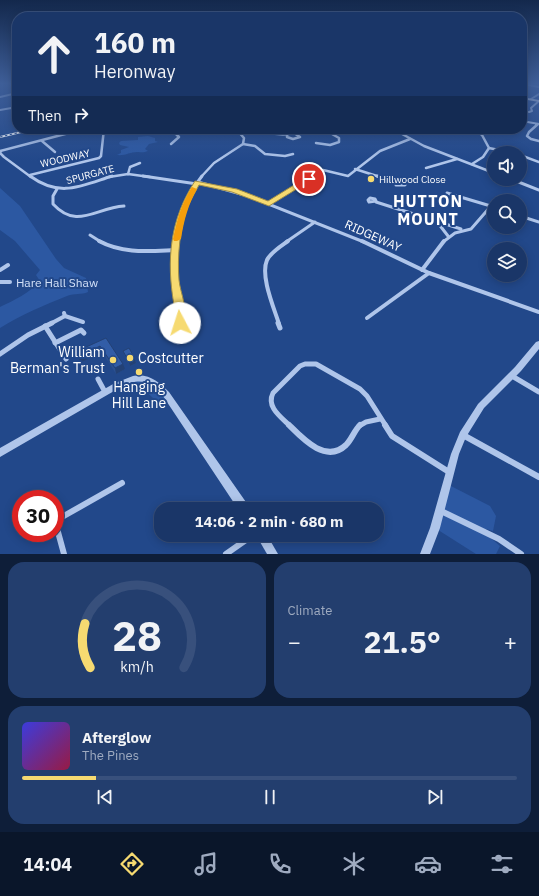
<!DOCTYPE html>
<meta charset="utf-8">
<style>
:root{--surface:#1a3668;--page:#233e6e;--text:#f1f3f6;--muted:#9fabc0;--line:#38507c;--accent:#f6da71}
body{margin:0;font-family:"IBM Plex Sans",sans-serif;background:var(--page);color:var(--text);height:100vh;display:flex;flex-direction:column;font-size:15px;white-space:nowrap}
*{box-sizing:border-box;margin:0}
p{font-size:13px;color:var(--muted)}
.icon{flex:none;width:22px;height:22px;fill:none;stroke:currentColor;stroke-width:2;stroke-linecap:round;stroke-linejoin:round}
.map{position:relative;height:554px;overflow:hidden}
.sheet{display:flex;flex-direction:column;gap:8px;padding:8px;background:#0e1e39;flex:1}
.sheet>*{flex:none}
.guide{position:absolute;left:12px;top:12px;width:515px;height:122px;border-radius:16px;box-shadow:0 2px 10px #0003,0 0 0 1px var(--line);background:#1a3668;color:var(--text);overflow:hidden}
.tools{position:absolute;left:487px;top:146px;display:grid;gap:8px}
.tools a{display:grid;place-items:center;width:40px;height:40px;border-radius:50%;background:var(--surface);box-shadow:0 2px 10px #0003,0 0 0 1px var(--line);font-size:20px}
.speed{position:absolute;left:12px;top:490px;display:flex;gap:8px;font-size:20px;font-weight:700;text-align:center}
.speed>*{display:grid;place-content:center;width:52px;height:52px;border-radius:50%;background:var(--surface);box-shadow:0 2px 10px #0003,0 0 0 1px var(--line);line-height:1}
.speed .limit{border:6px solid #d22;background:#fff;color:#111}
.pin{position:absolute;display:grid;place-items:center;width:34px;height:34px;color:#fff;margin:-17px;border:2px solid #fff;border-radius:50%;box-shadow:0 1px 4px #0007}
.me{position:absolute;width:44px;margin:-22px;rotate:355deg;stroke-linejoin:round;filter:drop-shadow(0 0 3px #0008)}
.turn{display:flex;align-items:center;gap:14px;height:84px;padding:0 16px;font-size:18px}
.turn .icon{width:52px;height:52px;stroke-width:2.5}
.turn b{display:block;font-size:28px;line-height:34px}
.then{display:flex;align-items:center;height:38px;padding:0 16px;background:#0003;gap:8px;font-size:15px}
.big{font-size:30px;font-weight:800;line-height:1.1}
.sheet .card{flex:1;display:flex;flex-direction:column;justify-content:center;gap:6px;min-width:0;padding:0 14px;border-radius:16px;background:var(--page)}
.sheet .dial{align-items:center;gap:0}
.dial svg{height:104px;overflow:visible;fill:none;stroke:var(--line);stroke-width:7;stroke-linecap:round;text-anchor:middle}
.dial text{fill:var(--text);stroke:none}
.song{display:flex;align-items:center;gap:12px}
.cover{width:48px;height:48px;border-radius:6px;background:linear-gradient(135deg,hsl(240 70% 55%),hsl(340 70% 35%))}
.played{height:4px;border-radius:2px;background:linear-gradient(90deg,var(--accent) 15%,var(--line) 15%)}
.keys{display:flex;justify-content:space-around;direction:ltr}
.heat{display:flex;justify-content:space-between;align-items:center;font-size:22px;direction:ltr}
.sheet .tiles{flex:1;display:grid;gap:8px;grid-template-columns:1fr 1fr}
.card:last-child{grid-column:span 2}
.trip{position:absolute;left:154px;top:502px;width:230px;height:40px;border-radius:16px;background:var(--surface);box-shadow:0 2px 10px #0003,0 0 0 1px var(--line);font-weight:800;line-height:40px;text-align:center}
.tab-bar{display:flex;height:64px;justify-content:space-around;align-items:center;background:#0a162a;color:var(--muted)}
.tab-bar .icon{width:28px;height:28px}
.tab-bar .on{color:var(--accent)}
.tab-bar b{font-size:18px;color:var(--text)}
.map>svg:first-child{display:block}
</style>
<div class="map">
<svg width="539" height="554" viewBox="0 0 539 554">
<rect width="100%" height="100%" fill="#22488a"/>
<g fill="#2c58a2">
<path d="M148,136L155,138V141L158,142L149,144L145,149L148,151C143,153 142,152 137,152C130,152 125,156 117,155L121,153V150L129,147L120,145L119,143L121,141L138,140V137Z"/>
<path d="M0,188L20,206L56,259L64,268L86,278L88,292C81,295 75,293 67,296C44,305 21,315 0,328V307C15,300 29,293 40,281L36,275L40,270L15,241L0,230Z"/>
<polygon points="147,378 170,399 162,406 133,380"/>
<polygon points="447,484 490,506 496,516 493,531 486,529 486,534 500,546 496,554 476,554 435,528"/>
</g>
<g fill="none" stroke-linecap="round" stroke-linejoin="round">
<g stroke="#afc5ea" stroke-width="2">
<polyline points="529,85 539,87"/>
<polyline points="0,97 17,93"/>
<polyline points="531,99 539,94"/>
<polyline points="0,110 17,107"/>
<polyline points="529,112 532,111 531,108 539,101"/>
<polyline points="522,121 539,124"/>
<polyline points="536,125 538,124"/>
</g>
<g stroke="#afc5ea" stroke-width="2.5">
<polyline points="538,124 529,132 527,136 531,139 539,141"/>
<polyline points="111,129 123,131 142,129"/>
<polyline points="171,129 179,137 171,144"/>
<path d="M268,129L267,131C276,135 290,137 298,129"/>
<polyline points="393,129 424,146 494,173"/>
<polyline points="287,135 287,137 293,139 300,137 294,133"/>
<polyline points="42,141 55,152"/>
<polyline points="316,143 330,145 339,142 339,138 332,134 331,130 328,129"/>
<polyline points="243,144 255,146 265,154 285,156 293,154"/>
<polyline points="489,148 513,153"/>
<polyline points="0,151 69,133 93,129"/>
<polyline points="1,151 0,153 4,157 31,177"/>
<polyline points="520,155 539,162"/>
<polyline points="472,164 483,157 489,148 482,135 475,129"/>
<polyline points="426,168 457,159"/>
<polyline points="355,169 380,177"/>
<polyline points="128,174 130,167 140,163"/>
<polyline points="30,175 99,158 101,156 104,129"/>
<polyline points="109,177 128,174 150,177"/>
<polyline points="201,177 214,163 243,144 244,138 236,129"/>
<polyline points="312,177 323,170 348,176 380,151 410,139"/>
</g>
<g stroke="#afc5ea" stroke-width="3">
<path d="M30,176C60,198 81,186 112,176"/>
<polyline points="143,176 197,184"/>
<polyline points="377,176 397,183"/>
<polyline points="511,179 539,190"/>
<polyline points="198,182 248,196 364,242"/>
<polygon points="399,182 404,183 405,185 396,185 396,183"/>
<path d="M57,189L53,196V204C77,230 95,208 124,206"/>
<polyline points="447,193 494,207"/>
<polygon points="370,198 375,199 376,201 369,202 368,200"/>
<polyline points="376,202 461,229"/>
<polyline points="269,204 313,176"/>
<polyline points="520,216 539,222"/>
<polyline points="438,223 448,236"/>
<polyline points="90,235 101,242"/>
<path d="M176,242C179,219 187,195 202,176"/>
<polyline points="286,242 315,222"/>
<polyline points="443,242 455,233 471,229 491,206"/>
</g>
<g stroke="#afc5ea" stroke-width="4">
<path d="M99,241C123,254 149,251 175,250"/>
<polyline points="176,241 174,280 180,310 180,324"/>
<polyline points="362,241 429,273 539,312"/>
<polyline points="0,270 8,265"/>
<polyline points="422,270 444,241"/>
<polyline points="0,282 10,282"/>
<polyline points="64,313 65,316 83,322"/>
<polyline points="367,318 429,273"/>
<polyline points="50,324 65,316"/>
<path d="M279,324C274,308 260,276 267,260C271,252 281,246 288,241"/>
</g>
<g stroke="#afc5ea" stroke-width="5">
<polyline points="278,323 280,328"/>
<polyline points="45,326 66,359"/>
<polyline points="180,335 180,323"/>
<polyline points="55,343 81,330 84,333"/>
<polyline points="0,354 28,335 52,323"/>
<polyline points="512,376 539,392"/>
<polyline points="98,379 105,392"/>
<path d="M290,426C281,417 266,407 273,393L300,366L305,364H316L360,389L367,396L386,426"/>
<polyline points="359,426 366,422 380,419"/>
</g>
<g stroke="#afc5ea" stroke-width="6">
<path d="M289,425C303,439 326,464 346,445C352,439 354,431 360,425"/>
<polyline points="385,425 392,436 449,472"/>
<polyline points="463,435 539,477"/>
<polyline points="441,511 499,539 521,554"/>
<polyline points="64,554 55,521 122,483"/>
<polyline points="226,554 253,535"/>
</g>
<g fill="#afc5ea" fill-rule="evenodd">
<polygon points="539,341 539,349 521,371 484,408 466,437 459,454 440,528 430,554 420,554 430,528 451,454 460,432 478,404 515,367 536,342"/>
<path d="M139,375C152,376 160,383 169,392L248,505L249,509H238L163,396C147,381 142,377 121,387L0,457V448L115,383L133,376Z"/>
<polygon points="256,535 267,535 278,554 267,554"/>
</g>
<polygon fill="#f3f6fe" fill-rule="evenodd" points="522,97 539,100 539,102 522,99"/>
<defs>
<polyline id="rail" points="0,137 34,129"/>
</defs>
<use href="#rail" stroke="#fff" stroke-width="2"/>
<use href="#rail" stroke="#22488a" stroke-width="1" stroke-dasharray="2.5" stroke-linecap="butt"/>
</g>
<g fill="#2b5090">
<polygon points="106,338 125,369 116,374 102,352 80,363 75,352"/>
<polygon points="123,351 134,357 136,363 130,366 125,356"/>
</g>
<g fill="#234175">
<polygon points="100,346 102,352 80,363 78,357"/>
<polygon points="134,357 136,363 130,366 128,360"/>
<polygon points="123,364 125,369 116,374 115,368"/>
</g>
<g fill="#325da7" stroke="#234175">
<polygon points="106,338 123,364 115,368 100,346 78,357 75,352"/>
<polygon points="129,348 134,357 128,360 123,351"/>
</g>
<linearGradient id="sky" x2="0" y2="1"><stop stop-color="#13284c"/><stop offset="0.52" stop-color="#3e5e98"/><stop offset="1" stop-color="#3e5e98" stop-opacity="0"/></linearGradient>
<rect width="539" height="161" fill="url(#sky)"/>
<path fill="#f6da71" stroke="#a08e49" d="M307,177L313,179L269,206L232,192L199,185C196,191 192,197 189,204C180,225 177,257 179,280C180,292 190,315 184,326H176C173,320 175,311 174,305C166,260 170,219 195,181L237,189L268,201Z"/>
<path fill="#f59e0b" d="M192,187L197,189C188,205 184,220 181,239L177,241H174L173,239C177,220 181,204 192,187Z"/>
<g fill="#f6da71" stroke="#22488a" stroke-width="1.5">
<circle cx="371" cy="179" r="4"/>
<circle cx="130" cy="358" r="4"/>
<circle cx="113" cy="360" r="4"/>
<circle cx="139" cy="372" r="4"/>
</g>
<g text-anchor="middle" stroke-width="4" stroke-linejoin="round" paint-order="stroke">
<g font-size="10" fill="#fff" stroke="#22488a">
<text transform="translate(65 158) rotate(-13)" y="4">WOODWAY</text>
<text transform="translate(90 174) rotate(-15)" y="4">SPURGATE</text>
</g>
<g font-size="10" fill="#fff" stroke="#22488a" text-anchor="start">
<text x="379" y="183">Hillwood Close</text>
</g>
<g font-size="12" fill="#fff" stroke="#22488a">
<text transform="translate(373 236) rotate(24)" y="4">RIDGEWAY</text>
</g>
<g font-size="12" fill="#d3e1f8" stroke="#22488a">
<text x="57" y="287">Hare Hall Shaw</text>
</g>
<g font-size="14" fill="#fff" stroke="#22488a" text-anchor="end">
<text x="105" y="357">William<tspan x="105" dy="16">Berman's Trust</tspan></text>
<text x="138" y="363" text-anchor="start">Costcutter</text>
<text x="139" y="392" text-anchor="middle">Hanging<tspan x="139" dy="16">Hill Lane</tspan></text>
</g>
<g font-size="16" font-weight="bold" letter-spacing="1" fill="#fff" stroke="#22488a">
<text x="428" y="207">HUTTON<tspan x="428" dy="18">MOUNT</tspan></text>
</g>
</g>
</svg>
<div class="tools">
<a><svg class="icon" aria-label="sound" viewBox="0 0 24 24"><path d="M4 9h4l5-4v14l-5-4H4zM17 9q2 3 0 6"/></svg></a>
<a><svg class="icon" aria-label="search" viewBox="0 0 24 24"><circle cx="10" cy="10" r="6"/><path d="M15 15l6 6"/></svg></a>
<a><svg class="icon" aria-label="layers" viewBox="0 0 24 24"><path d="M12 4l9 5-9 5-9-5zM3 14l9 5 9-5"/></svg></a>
</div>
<div class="speed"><div class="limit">30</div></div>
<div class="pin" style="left:309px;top:179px;background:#d93025"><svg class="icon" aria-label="arrive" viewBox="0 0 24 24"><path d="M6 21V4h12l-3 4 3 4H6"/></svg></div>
<svg class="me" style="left:180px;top:323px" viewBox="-20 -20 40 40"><circle r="19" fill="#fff"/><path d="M0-13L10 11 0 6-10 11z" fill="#f6da71"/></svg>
<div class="trip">14:06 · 2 min · 680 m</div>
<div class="guide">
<div class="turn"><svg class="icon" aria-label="ahead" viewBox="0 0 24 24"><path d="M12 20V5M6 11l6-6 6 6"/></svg><div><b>160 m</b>Heronway</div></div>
<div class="then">Then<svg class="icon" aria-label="right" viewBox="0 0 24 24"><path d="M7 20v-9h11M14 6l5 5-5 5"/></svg></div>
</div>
</div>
<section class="sheet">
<div class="tiles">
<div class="card dial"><svg viewBox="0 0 100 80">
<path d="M14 69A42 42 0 1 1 86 69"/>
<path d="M14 69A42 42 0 0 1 10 35" stroke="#f6da71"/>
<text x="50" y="56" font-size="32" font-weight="700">28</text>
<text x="50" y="72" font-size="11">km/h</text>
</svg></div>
<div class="card"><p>Climate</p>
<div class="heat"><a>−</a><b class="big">21.5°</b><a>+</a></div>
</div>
<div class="card">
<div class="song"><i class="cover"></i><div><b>Afterglow</b><p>The Pines</p></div></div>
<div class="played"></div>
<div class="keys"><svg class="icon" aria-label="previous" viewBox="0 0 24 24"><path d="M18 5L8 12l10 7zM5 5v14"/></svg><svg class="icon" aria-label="pause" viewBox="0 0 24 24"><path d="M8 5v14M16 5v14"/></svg><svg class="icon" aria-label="next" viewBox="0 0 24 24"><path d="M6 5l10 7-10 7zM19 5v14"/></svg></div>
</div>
</div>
</section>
<nav class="tab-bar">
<b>14:04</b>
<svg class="icon on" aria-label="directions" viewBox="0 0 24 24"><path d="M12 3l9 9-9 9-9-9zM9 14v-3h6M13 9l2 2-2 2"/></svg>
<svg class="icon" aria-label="music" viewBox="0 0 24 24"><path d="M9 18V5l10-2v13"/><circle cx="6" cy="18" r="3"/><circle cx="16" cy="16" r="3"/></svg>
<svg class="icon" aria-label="phone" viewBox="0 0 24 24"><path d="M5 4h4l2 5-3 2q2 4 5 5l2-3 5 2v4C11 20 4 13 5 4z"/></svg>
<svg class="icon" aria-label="climate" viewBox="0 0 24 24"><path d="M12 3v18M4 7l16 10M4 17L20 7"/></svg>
<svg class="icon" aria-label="car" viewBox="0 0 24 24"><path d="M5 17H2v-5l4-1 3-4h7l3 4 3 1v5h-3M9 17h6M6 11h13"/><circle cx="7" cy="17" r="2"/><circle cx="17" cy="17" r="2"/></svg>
<svg class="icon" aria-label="filters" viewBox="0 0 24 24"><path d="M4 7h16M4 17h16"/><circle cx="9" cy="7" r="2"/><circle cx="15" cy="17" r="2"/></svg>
</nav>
